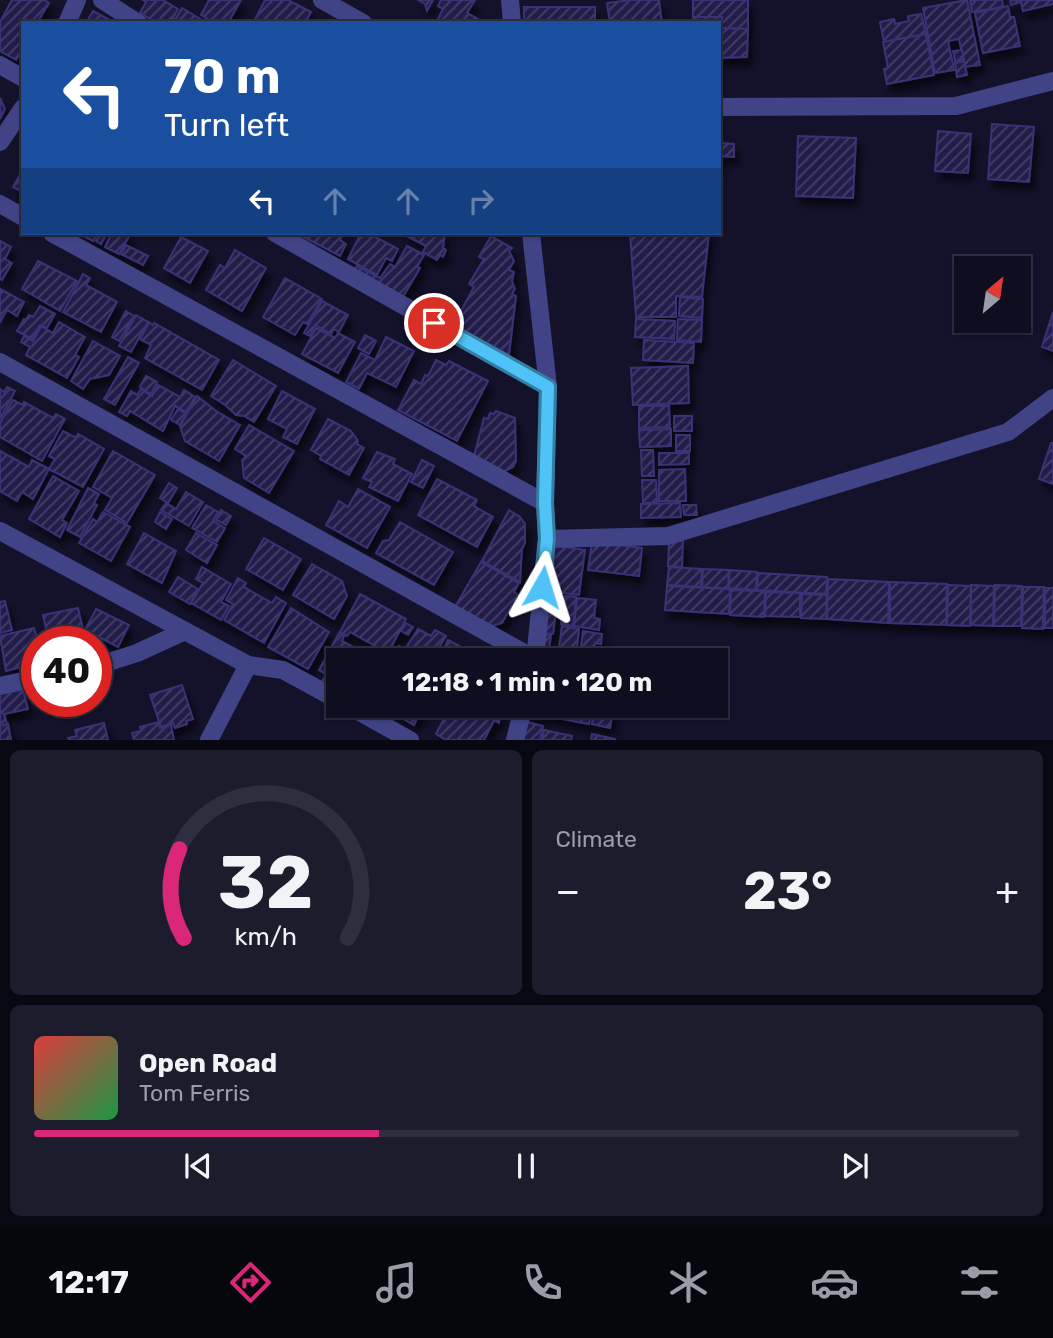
<!DOCTYPE html>
<meta charset="utf-8">
<style>
:root{--surface:#0f0e20;--page:#1d1c2d;--text:#f1f3f6;--muted:#9b9ca5;--line:#2f2e3e;--accent:#db2777}
body{margin:0;font-family:Rubik,sans-serif;background:var(--page);color:var(--text);height:100vh;display:flex;flex-direction:column;font-size:26px;white-space:nowrap}
*{box-sizing:border-box;margin:0}
p{font-size:23px;color:var(--muted)}
.icon{flex:none;width:38px;height:38px;fill:none;stroke:currentColor;stroke-width:2;stroke-linecap:round;stroke-linejoin:round}
.map{position:relative;height:740px;overflow:hidden}
.side{display:flex;flex-direction:column;gap:10px;padding:10px;background:#080812;flex:1}
.side>*{flex:none}
.hud{position:absolute;left:21px;top:21px;width:700px;height:214px;border-radius:0px;box-shadow:0 2px 5px #0004,0 0 0 2px var(--line);background:#1a4fa0;color:#fff;overflow:hidden}
.needle{width:46px;rotate:29deg}
.tools{position:absolute;left:954px;top:256px;display:grid;gap:14px}
.tools a{display:grid;place-items:center;width:77px;height:77px;border-radius:0px;background:var(--surface);box-shadow:0 2px 5px #0004,0 0 0 2px var(--line);font-size:35px}
.speed{position:absolute;left:21px;top:626px;display:flex;gap:14px;font-size:35px;font-weight:700;text-align:center}
.speed>*{display:grid;place-content:center;width:91px;height:91px;border-radius:50%;background:var(--surface);box-shadow:0 2px 5px #0004,0 0 0 2px var(--line);line-height:1}
.speed .limit{border:10px solid #d22;background:#fff;color:#111}
.pin{position:absolute;display:grid;place-items:center;width:60px;height:60px;color:#fff;margin:-30px;border:4px solid #fff;border-radius:50%;box-shadow:0 2px 7px #0007}
.me{position:absolute;width:77px;margin:-38px;rotate:6deg;stroke-linejoin:round;filter:drop-shadow(0 0 5px #0008)}
.turn{display:flex;align-items:center;gap:24px;height:147px;padding:0 28px;font-size:32px}
.turn .icon{width:91px;height:91px;stroke-width:2.5}
.turn b{display:block;font-size:49px;line-height:60px}
.lanes{display:flex;align-items:center;height:66px;padding:0 28px;background:#0003;justify-content:center;gap:35px;direction:ltr}
.lanes .off{opacity:.35}
.big{font-size:52px;font-weight:700;line-height:1.1}
.side .widget{flex:1;display:flex;flex-direction:column;justify-content:center;gap:10px;min-width:0;padding:0 24px;border-radius:10px;background:var(--page)}
.side .dial{align-items:center;gap:0}
.dial svg{height:182px;overflow:visible;fill:none;stroke:var(--line);stroke-width:7;stroke-linecap:round;text-anchor:middle}
.dial text{fill:var(--text);stroke:none}
.song{display:flex;align-items:center;gap:21px}
.cover{width:84px;height:84px;border-radius:10px;background:linear-gradient(135deg,hsl(0 70% 55%),hsl(140 70% 35%))}
.played{height:7px;border-radius:4px;background:linear-gradient(90deg,var(--accent) 35%,var(--line) 35%)}
.keys{display:flex;justify-content:space-around;direction:ltr}
.heat{display:flex;justify-content:space-between;align-items:center;font-size:38px;direction:ltr}
.side .tiles{flex:1;display:grid;gap:10px;grid-template-columns:1fr 1fr}
.widget:last-child{grid-column:span 2}
.trip{position:absolute;left:326px;top:648px;width:402px;height:70px;border-radius:0px;background:var(--surface);box-shadow:0 2px 5px #0004,0 0 0 2px var(--line);font-weight:700;line-height:70px;text-align:center}
.tab-bar{display:flex;height:112px;justify-content:space-around;align-items:center;background:#06060d;color:var(--muted)}
.tab-bar .icon{width:49px;height:49px}
.tab-bar .active{color:var(--accent)}
.tab-bar b{font-size:32px;color:var(--text)}
.map>svg:first-child{display:block}
</style>
<div class="map">
<svg width="1053" height="740" viewBox="0 0 1053 740">
<defs>
<pattern id="building-hatch" width="6" height="6" patternUnits="userSpaceOnUse" patternTransform="scale(1.75)"><rect width="6" height="6" fill="#241f4b"/><path d="M-1 1l2-2M0 6l6-6M5 7l2-2" fill="none" stroke="#433f66"/></pattern>
<filter id="shadow"><feDropShadow dx="4.5" dy="8" stdDeviation="3.5" flood-color="#0009"/></filter>
</defs>
<rect width="100%" height="100%" fill="#14122b"/>
<g fill="url(#building-hatch)" stroke="#3a3276" stroke-width="2" filter="url(#shadow)">
<polygon points="12,0 44,0 49,3 37,23 23,23 23,48 16,60 0,51 0,22"/>
<polygon points="143,0 163,0 178,9 170,23 157,23 140,13 146,2"/>
<polygon points="209,0 241,0 228,23 214,23 201,15"/>
<polygon points="265,0 288,0 311,12 305,23 253,23"/>
<polygon points="418,0 433,0 427,11 425,4"/>
<polygon points="441,0 475,0 467,13 478,19 475,23 436,23 443,9 438,6"/>
<polygon points="630,0 659,0 662,23 610,23 607,3"/>
<polygon points="693,0 748,0 748,29 722,28 722,17 693,17"/>
<polygon points="967,0 980,65 965,67 959,39 948,41 954,70 935,73 923,8"/>
<polygon points="970,0 1002,0 1003,7 972,12"/>
<polygon points="1010,0 1053,0 1053,4 1023,11 1021,2 1011,5"/>
<polygon points="1008,6 1010,17 1014,17 1020,46 983,53 975,13"/>
<rect x="524" y="7" width="71" height="16"/>
<polygon points="182,8 207,23 173,23"/>
<polygon points="93,11 115,23 86,23"/>
<polygon points="921,14 926,34 884,42 880,22 894,19 895,24 909,21 908,16"/>
<polygon points="693,17 722,17 722,28 748,29 747,57 719,58 719,23 693,23"/>
<polygon points="926,34 934,75 887,84 884,69 888,68 883,42"/>
<polygon points="962,50 964,59 955,61 953,51"/>
<polygon points="964,61 967,75 957,77 955,63"/>
<polygon points="0,98 5,109 0,119"/>
<polygon points="992,124 1034,127 1029,182 988,179"/>
<polygon points="938,131 971,134 968,173 935,171"/>
<polygon points="798,136 856,138 853,198 796,196"/>
<polygon points="719,143 734,144 734,157 721,156 720,173"/>
<polygon points="23,169 23,192 13,187"/>
<polygon points="77,233 98,233 93,241"/>
<polygon points="101,233 107,233 101,244 96,241"/>
<polygon points="112,233 131,233 119,254 105,247"/>
<polygon points="296,233 344,233 340,240 346,244 340,256"/>
<polygon points="361,233 368,233 398,249 392,261 386,258 377,275 348,259"/>
<polygon points="401,233 445,233 443,248 446,250 443,257 440,255 437,260 423,252 426,246"/>
<polygon points="630,233 709,233 702,297 676,296 676,317 636,317"/>
<polygon points="491,236 512,248 509,251 514,261 509,270 514,272 512,281 515,289 512,294 516,296 509,355 453,325 474,287 469,284 484,259 479,257"/>
<polygon points="181,237 208,251 190,283 164,268"/>
<polygon points="0,241 11,247 5,259 12,263 2,280 0,279"/>
<polygon points="126,245 148,256 143,265 121,254"/>
<polygon points="407,246 424,255 417,267 420,268 403,297 354,270 357,266 380,278 390,264 395,267"/>
<polygon points="235,250 266,268 242,311 206,290 220,265 225,268"/>
<polygon points="38,261 77,281 60,311 22,289"/>
<polygon points="83,274 90,278 86,285 117,302 101,332 63,312"/>
<polygon points="285,278 322,299 307,324 303,322 295,335 263,317"/>
<polygon points="0,289 24,302 17,316 7,310 0,322"/>
<polygon points="680,297 703,299 702,318 679,316"/>
<polygon points="322,301 348,315 339,332 334,329 331,334 315,325 310,336 304,333"/>
<polygon points="40,306 55,314 47,328 40,325 32,339 17,331 24,319 26,320 29,315 33,317"/>
<polygon points="126,311 134,316 119,341 112,337"/>
<polygon points="1053,312 1053,351 1042,347"/>
<polygon points="136,315 148,322 131,352 119,346"/>
<polygon points="636,319 675,321 674,339 635,337"/>
<polygon points="678,319 702,320 701,342 677,340"/>
<polygon points="59,322 85,337 75,355 79,357 67,378 26,355 30,347 21,342 24,336 33,341 41,326 53,333"/>
<polygon points="149,322 153,325 154,323 219,360 202,390 145,358 151,345 140,339"/>
<polygon points="316,328 335,338 338,333 355,342 338,373 302,354"/>
<polygon points="365,335 376,341 369,354 358,348"/>
<polygon points="386,337 414,351 396,387 367,373 359,389 346,382 361,353 375,360"/>
<polygon points="644,340 694,343 693,363 643,360"/>
<polygon points="93,341 120,356 109,375 90,379 83,389 71,381"/>
<polygon points="128,357 139,363 115,405 104,399"/>
<polygon points="233,360 276,386 254,422 244,416 236,415 225,405 211,396"/>
<polygon points="436,360 446,365 449,361 488,381 457,441 398,410 414,380 421,384 425,375 428,376"/>
<polygon points="688,366 689,403 633,405 631,368"/>
<polygon points="146,376 157,382 151,394 140,387"/>
<polygon points="158,385 180,397 184,390 195,397 186,412 175,406 163,431 130,411 127,416 119,412 131,391 137,395 141,389 152,396"/>
<polygon points="7,387 15,391 0,419 0,389 4,392"/>
<polygon points="282,391 315,409 297,444 283,437 287,429 268,419"/>
<polygon points="197,396 216,411 240,425 219,461 185,441 180,426"/>
<polygon points="13,400 23,405 24,402 53,418 56,414 65,419 42,461 0,437 0,423"/>
<polygon points="639,406 669,406 670,427 639,428"/>
<polygon points="178,409 186,414 180,425 171,420"/>
<polygon points="496,411 515,418 516,461 513,467 503,472 474,456 484,418 488,419 490,413 494,414"/>
<rect x="674" y="416" width="18" height="15"/>
<polygon points="328,419 351,431 358,441 357,444 364,448 349,475 320,459 321,456 311,450"/>
<polygon points="249,425 294,451 269,493 244,478 242,460 246,456 235,449"/>
<polygon points="671,429 671,446 640,447 639,430"/>
<polygon points="63,431 76,438 78,434 104,449 83,487 49,469 55,459 49,456"/>
<rect x="676" y="435" width="14" height="16"/>
<polygon points="1051,443 1053,443 1053,484 1039,479"/>
<polygon points="641,450 653,450 654,476 642,476"/>
<polygon points="0,451 29,467 32,460 49,469 33,499 22,492 17,501 0,491"/>
<polygon points="113,451 155,475 127,523 105,510 112,498 93,487"/>
<polygon points="377,452 395,459 393,464 412,474 398,501 369,487 372,482 363,478"/>
<polygon points="659,453 689,453 689,464 659,465"/>
<polygon points="422,460 434,466 423,488 411,482"/>
<polygon points="685,469 686,501 659,501 659,470"/>
<polygon points="53,476 79,491 62,520 67,523 60,537 29,519"/>
<polygon points="437,479 477,500 474,506 493,517 477,547 418,515"/>
<polygon points="642,480 656,480 657,503 643,503"/>
<polygon points="169,483 177,488 168,503 160,498"/>
<polygon points="88,488 99,494 94,503 97,505 80,537 67,530"/>
<polygon points="358,489 390,507 367,548 326,525 339,501 348,507"/>
<polygon points="186,492 203,502 189,526 161,510 166,503 176,509"/>
<polygon points="680,503 681,517 641,518 641,504"/>
<polygon points="206,505 218,512 213,521 225,528 217,542 192,528"/>
<polygon points="683,505 696,505 697,515 684,515"/>
<polygon points="221,510 231,516 226,525 216,520"/>
<polygon points="509,510 520,517 525,524 525,543 522,549 520,582 482,561"/>
<polygon points="103,512 130,527 111,561 79,543 93,519 97,522"/>
<polygon points="160,512 172,519 166,529 155,522"/>
<polygon points="400,522 453,552 434,585 376,553 383,541 389,540"/>
<polygon points="144,533 176,551 162,583 127,564"/>
<polygon points="196,533 217,545 207,563 186,550"/>
<polygon points="264,538 301,559 283,590 246,569"/>
<polygon points="669,541 683,541 682,567 668,566"/>
<polygon points="592,542 642,548 639,576 588,570"/>
<polygon points="552,545 585,550 579,595 546,591"/>
<polygon points="481,562 519,583 514,592 518,595 502,623 489,627 455,607"/>
<polygon points="312,564 342,581 347,596 334,619 293,595"/>
<polygon points="202,567 231,584 221,602 229,606 221,620 191,603 203,583 196,579"/>
<polygon points="669,567 702,569 701,587 667,585"/>
<polygon points="703,569 729,570 728,589 702,587"/>
<polygon points="729,570 757,572 756,590 729,588"/>
<polygon points="758,573 827,577 826,594 757,590"/>
<polygon points="178,577 198,589 190,604 169,592"/>
<polygon points="238,578 246,583 244,587 272,603 276,597 286,603 264,643 224,620 233,604 226,600"/>
<polygon points="828,579 889,582 888,623 827,619"/>
<polygon points="890,582 947,584 946,625 890,623"/>
<polygon points="948,585 971,586 970,626 947,625"/>
<polygon points="971,585 994,586 993,626 971,625"/>
<polygon points="995,585 1022,586 1021,626 994,626"/>
<polygon points="667,586 730,589 729,614 665,610"/>
<polygon points="1023,587 1044,587 1043,629 1022,628"/>
<rect x="1045" y="588" width="8" height="40"/>
<polygon points="731,590 765,591 764,617 730,615"/>
<polygon points="766,592 800,593 800,617 765,616"/>
<polygon points="360,594 406,619 386,657 379,653 382,650 350,632 347,636 340,632"/>
<polygon points="802,594 827,595 826,619 801,618"/>
<polygon points="548,595 558,596 553,634 544,633"/>
<polygon points="565,596 576,597 573,626 561,624"/>
<polygon points="577,598 596,600 594,618 600,619 599,630 574,626"/>
<polygon points="5,601 12,630 0,633 0,602"/>
<polygon points="78,608 86,642 49,642 43,615"/>
<polygon points="291,608 329,632 308,669 268,647"/>
<polygon points="96,609 129,625 118,647 85,630"/>
<polygon points="406,623 413,627 408,635 401,631"/>
<polygon points="562,626 579,629 576,658 558,656"/>
<polygon points="34,628 38,642 37,659 32,660 33,664 6,671 0,636"/>
<polygon points="418,629 431,636 435,630 446,636 432,660 391,660 399,646 405,649"/>
<polygon points="583,631 602,634 601,644 595,643 594,656 580,654"/>
<polygon points="339,633 344,636 342,641 377,660 338,660 338,692 321,683 324,678 330,681 332,677 319,670"/>
<polygon points="540,634 551,635 549,650 539,649"/>
<polygon points="448,640 461,647 454,660 438,660"/>
<polygon points="472,649 491,660 466,660"/>
<polygon points="537,653 556,656 555,660 536,660"/>
<polygon points="21,682 28,709 4,714 8,727 0,729 0,687"/>
<polygon points="182,685 193,719 186,721 187,724 175,728 173,723 161,727 150,695"/>
<polygon points="391,705 424,705 414,725 397,715 395,708"/>
<polygon points="451,705 483,705 498,713 484,740 446,740 436,734"/>
<polygon points="467,705 501,705 499,723"/>
<polygon points="530,705 543,705 540,719 528,716"/>
<polygon points="546,705 564,705 561,719 544,715"/>
<polygon points="565,705 593,705 589,724 562,719"/>
<polygon points="596,705 614,705 610,728 592,724"/>
<polygon points="159,722 160,728 171,725 174,740 134,740 132,733 141,731 140,727"/>
<polygon points="527,722 543,726 540,740 523,740"/>
<polygon points="104,723 108,740 69,740 68,738 77,736 75,730"/>
<polygon points="8,724 11,740 0,740 0,726"/>
<polygon points="544,730 572,736 571,740 542,740"/>
<polygon points="592,734 615,739 615,740 591,740"/>
</g>
<g fill="none" stroke-linecap="round" stroke-linejoin="round">
<g stroke="#404487" stroke-width="18">
<polyline points="102,0 138,23"/>
<polyline points="322,0 363,23"/>
<polyline points="510,0 512,23"/>
<polyline points="67,23 77,0"/>
<polyline points="0,65 23,78"/>
<polyline points="719,107 956,106 1053,81"/>
<polyline points="0,142 23,108"/>
<polyline points="0,204 23,217"/>
<polyline points="52,233 545,503"/>
<polyline points="275,233 548,387"/>
<polyline points="531,233 548,387 545,503 547,539 535,660"/>
<polyline points="0,362 535,659"/>
<polyline points="0,531 248,665 209,740"/>
<polyline points="547,539 668,536 1008,432 1053,398"/>
<polyline points="248,665 283,670 338,700"/>
<polyline points="96,666 137,653 185,631"/>
<polyline points="0,686 37,678"/>
<polyline points="347,705 410,740"/>
<polyline points="515,740 524,705"/>
</g>
</g>
<g fill="none" stroke-linecap="round" stroke-linejoin="round">
<defs>
<polyline id="route" points="434,323 548,387 545,503 547,539 542,587"/>
</defs>
<use href="#route" stroke="#337fa1" stroke-width="18"/>
<use href="#route" stroke="#4fc3f7" stroke-width="12"/>
</g>
</svg>
<div class="tools">
<a><svg class="needle" viewBox="-14 -14 28 28"><path d="M0-13l5 13h-10z" fill="#e53935"/><path d="M0 13l5-13h-10z" fill="#9b9ca5"/></svg></a>
</div>
<div class="speed"><div class="limit">40</div></div>
<div class="pin" style="left:434px;top:323px;background:#d93025"><svg class="icon" aria-label="arrive" viewBox="0 0 24 24"><path d="M6 21V4h12l-3 4 3 4H6"/></svg></div>
<svg class="me" style="left:542px;top:587px" viewBox="-20 -20 40 40"><path d="M0-17L14 15 0 8-14 15z" fill="#4fc3f7" stroke="#fff" stroke-width="4"/></svg>
<div class="trip">12:18 · 1 min · 120 m</div>
<div class="hud">
<div class="turn"><svg class="icon" aria-label="left" viewBox="0 0 24 24"><path d="M17 20v-9H6M10 6l-5 5 5 5"/></svg><div><b>70 m</b>Turn left</div></div>
<div class="lanes"><svg class="icon" aria-label="left" viewBox="0 0 24 24"><path d="M17 20v-9H6M10 6l-5 5 5 5"/></svg><svg class="icon off" aria-label="ahead" viewBox="0 0 24 24"><path d="M12 20V5M6 11l6-6 6 6"/></svg><svg class="icon off" aria-label="ahead" viewBox="0 0 24 24"><path d="M12 20V5M6 11l6-6 6 6"/></svg><svg class="icon off" aria-label="right" viewBox="0 0 24 24"><path d="M7 20v-9h11M14 6l5 5-5 5"/></svg></div>
</div>
</div>
<section class="side">
<div class="tiles">
<div class="widget dial"><svg viewBox="0 0 100 80">
<path d="M14 69A42 42 0 1 1 86 69"/>
<path d="M14 69A42 42 0 0 1 12 30" stroke="#db2777"/>
<text x="50" y="56" font-size="32" font-weight="700">32</text>
<text x="50" y="72" font-size="11">km/h</text>
</svg></div>
<div class="widget"><p>Climate</p>
<div class="heat"><a>−</a><b class="big">23°</b><a>+</a></div>
</div>
<div class="widget">
<div class="song"><i class="cover"></i><div><b>Open Road</b><p>Tom Ferris</p></div></div>
<div class="played"></div>
<div class="keys"><svg class="icon" aria-label="previous" viewBox="0 0 24 24"><path d="M18 5L8 12l10 7zM5 5v14"/></svg><svg class="icon" aria-label="pause" viewBox="0 0 24 24"><path d="M8 5v14M16 5v14"/></svg><svg class="icon" aria-label="next" viewBox="0 0 24 24"><path d="M6 5l10 7-10 7zM19 5v14"/></svg></div>
</div>
</div>
</section>
<nav class="tab-bar">
<b>12:17</b>
<svg class="icon active" aria-label="directions" viewBox="0 0 24 24"><path d="M12 3l9 9-9 9-9-9zM9 14v-3h6M13 9l2 2-2 2"/></svg>
<svg class="icon" aria-label="music" viewBox="0 0 24 24"><path d="M9 18V5l10-2v13"/><circle cx="6" cy="18" r="3"/><circle cx="16" cy="16" r="3"/></svg>
<svg class="icon" aria-label="phone" viewBox="0 0 24 24"><path d="M5 4h4l2 5-3 2q2 4 5 5l2-3 5 2v4C11 20 4 13 5 4z"/></svg>
<svg class="icon" aria-label="climate" viewBox="0 0 24 24"><path d="M12 3v18M4 7l16 10M4 17L20 7"/></svg>
<svg class="icon" aria-label="car" viewBox="0 0 24 24"><path d="M5 17H2v-5l4-1 3-4h7l3 4 3 1v5h-3M9 17h6M6 11h13"/><circle cx="7" cy="17" r="2"/><circle cx="17" cy="17" r="2"/></svg>
<svg class="icon" aria-label="filters" viewBox="0 0 24 24"><path d="M4 7h16M4 17h16"/><circle cx="9" cy="7" r="2"/><circle cx="15" cy="17" r="2"/></svg>
</nav>
